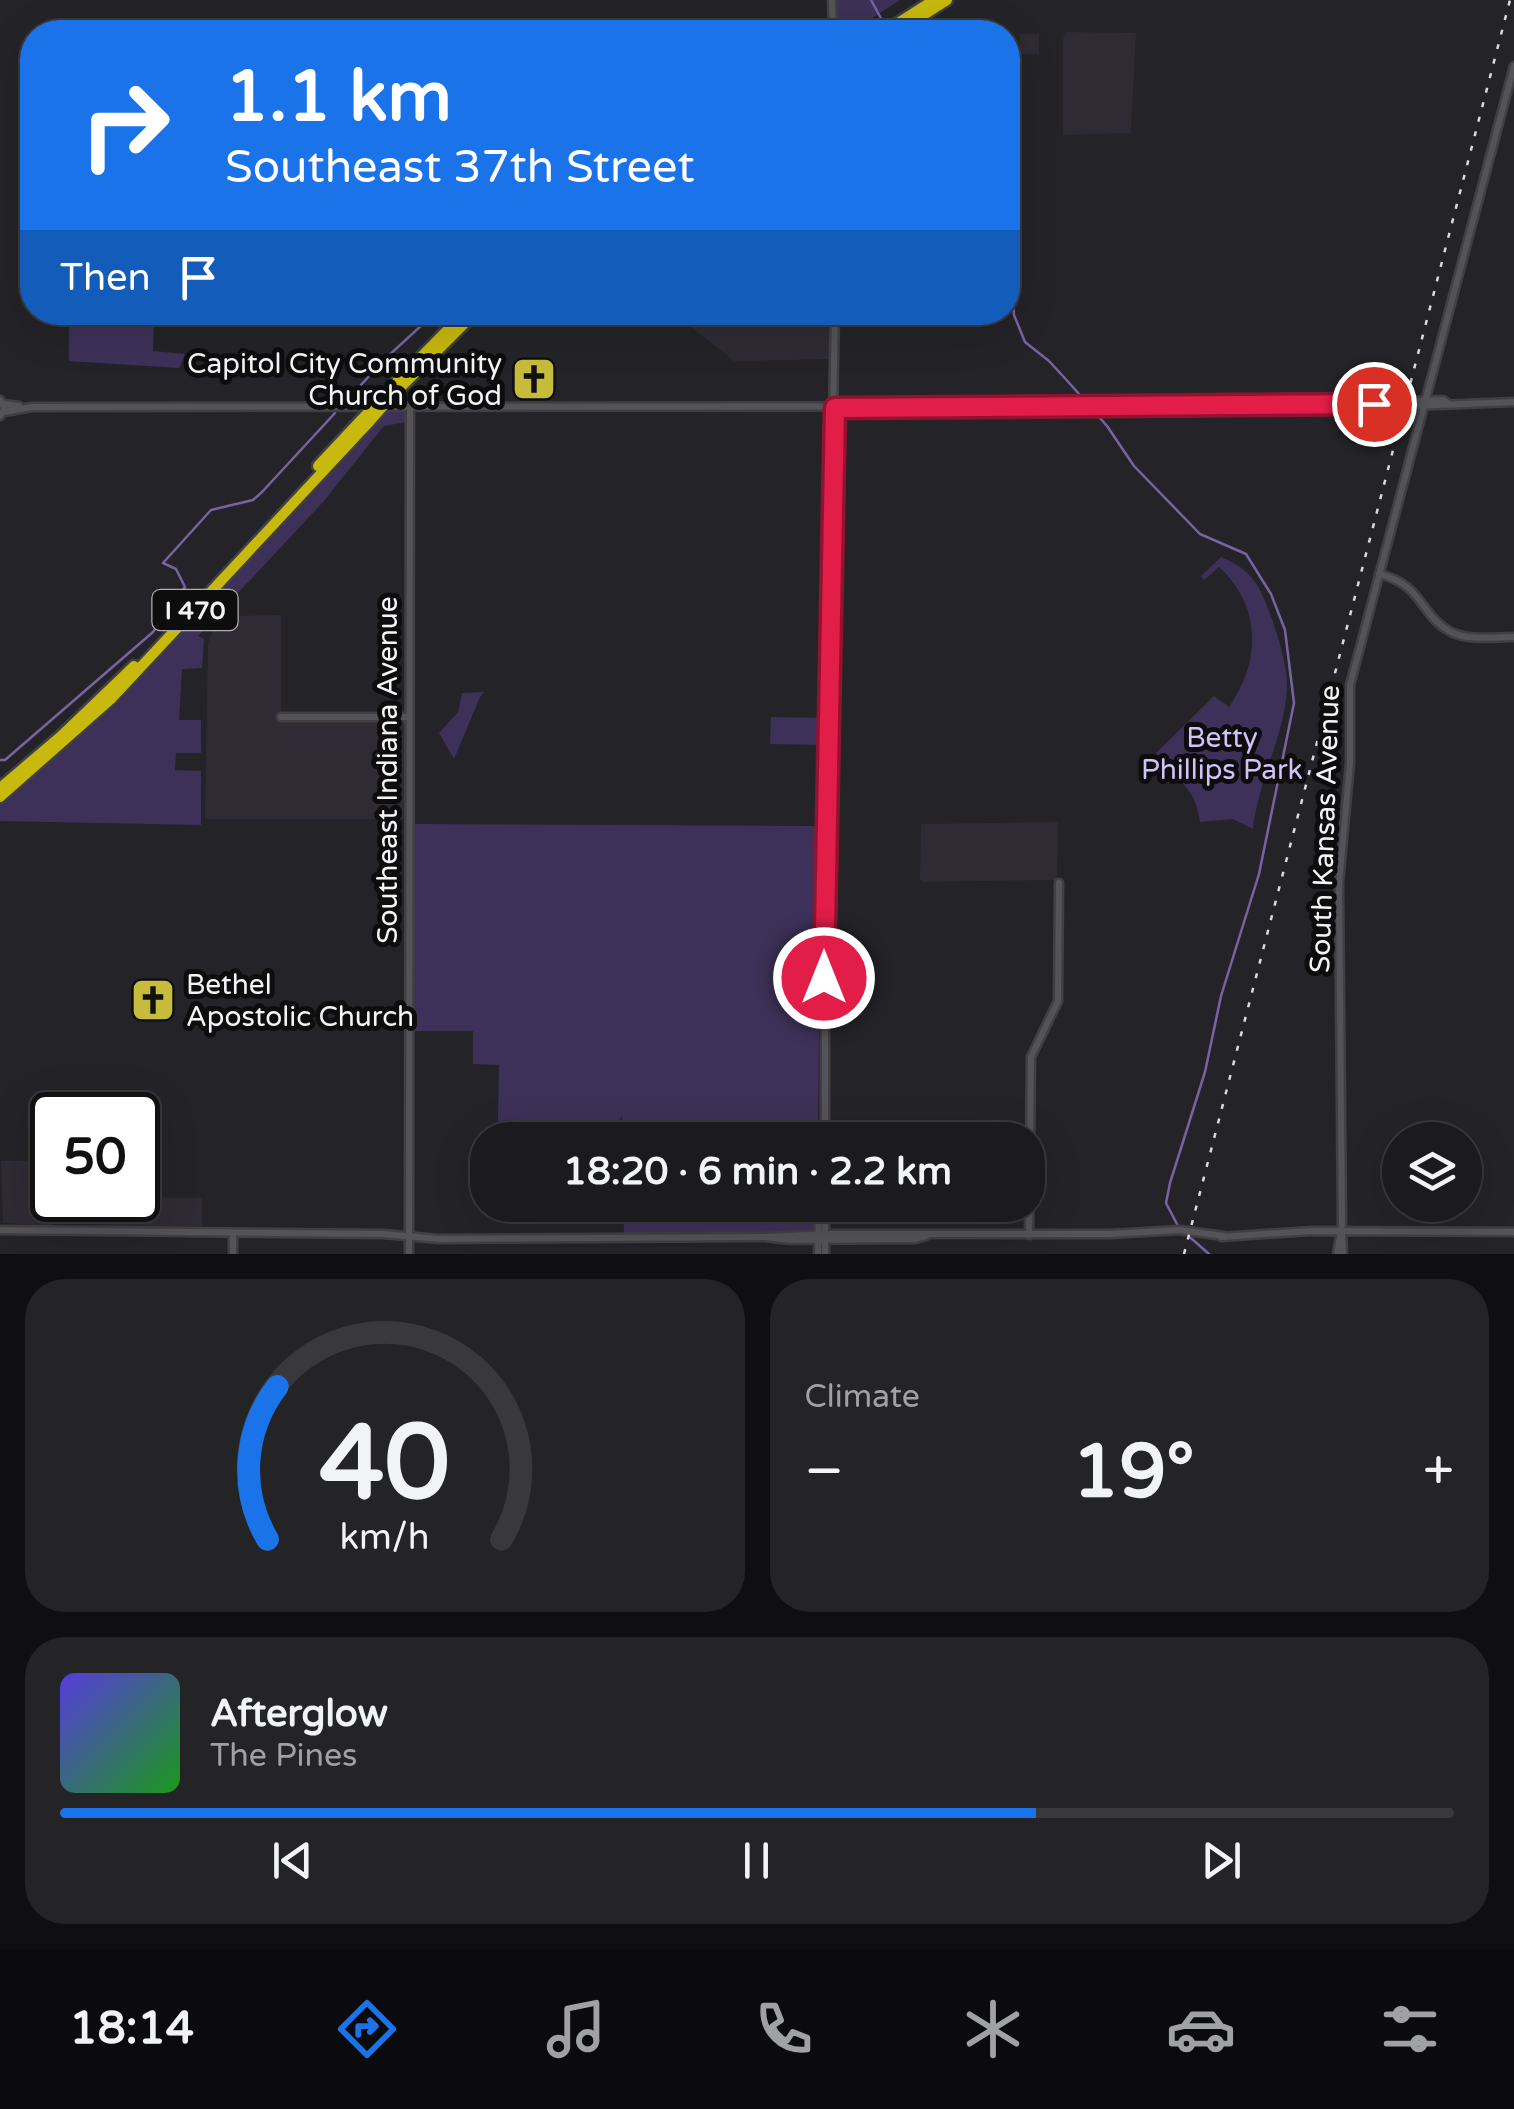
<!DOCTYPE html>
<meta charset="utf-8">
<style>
:root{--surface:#1b1a1d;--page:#242326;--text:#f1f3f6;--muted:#a0a1a4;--line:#39383b;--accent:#1a73e8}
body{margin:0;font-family:"Varela Round",sans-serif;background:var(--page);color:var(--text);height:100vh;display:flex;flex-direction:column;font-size:38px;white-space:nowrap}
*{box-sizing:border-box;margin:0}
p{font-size:32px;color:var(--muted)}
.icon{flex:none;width:55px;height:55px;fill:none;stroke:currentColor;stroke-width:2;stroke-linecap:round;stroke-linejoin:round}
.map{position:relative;height:1254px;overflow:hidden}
.side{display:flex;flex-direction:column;gap:25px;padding:25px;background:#0f0e10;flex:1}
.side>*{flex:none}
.guide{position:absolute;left:20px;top:20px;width:1000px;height:305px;border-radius:40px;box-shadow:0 10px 40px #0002,0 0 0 2px var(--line);background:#1a73e8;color:#fff;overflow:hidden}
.controls{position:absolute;left:1382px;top:1122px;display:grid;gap:20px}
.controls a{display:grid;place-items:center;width:100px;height:100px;border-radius:50%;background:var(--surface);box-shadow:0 10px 40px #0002,0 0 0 2px var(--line);font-size:50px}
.speed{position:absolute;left:30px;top:1092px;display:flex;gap:20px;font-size:50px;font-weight:700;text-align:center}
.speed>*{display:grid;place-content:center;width:130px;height:130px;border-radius:50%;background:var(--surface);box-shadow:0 10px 40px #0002,0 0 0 2px var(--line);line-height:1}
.speed .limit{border:5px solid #111;border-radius:15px;background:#fff;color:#111}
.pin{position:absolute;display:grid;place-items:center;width:85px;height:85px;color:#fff;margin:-42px;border:5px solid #fff;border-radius:50%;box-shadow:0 2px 10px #0007}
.me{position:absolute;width:110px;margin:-55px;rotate:0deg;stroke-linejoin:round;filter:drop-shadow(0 0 8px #0008)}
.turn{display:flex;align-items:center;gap:35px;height:210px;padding:0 40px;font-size:45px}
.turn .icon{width:130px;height:130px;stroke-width:2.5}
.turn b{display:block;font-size:70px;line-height:85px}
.then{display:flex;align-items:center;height:95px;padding:0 40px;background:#0003;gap:20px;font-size:38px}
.big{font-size:75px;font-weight:700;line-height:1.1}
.side .widget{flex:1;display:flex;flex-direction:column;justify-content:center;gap:15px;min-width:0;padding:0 35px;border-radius:40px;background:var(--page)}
.side .dial{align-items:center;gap:0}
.dial svg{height:260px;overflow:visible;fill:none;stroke:var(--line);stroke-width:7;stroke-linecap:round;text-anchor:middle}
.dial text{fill:var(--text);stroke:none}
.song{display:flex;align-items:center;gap:30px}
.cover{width:120px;height:120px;border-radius:15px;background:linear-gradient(135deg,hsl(250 70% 55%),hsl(120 70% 35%))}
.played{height:10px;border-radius:5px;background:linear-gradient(90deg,var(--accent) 70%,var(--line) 70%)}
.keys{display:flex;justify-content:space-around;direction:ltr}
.heat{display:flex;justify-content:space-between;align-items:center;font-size:55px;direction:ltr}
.side .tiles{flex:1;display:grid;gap:25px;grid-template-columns:1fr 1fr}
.widget:last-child{grid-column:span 2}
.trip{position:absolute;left:470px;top:1122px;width:575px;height:100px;border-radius:40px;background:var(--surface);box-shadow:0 10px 40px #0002,0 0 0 2px var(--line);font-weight:700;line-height:100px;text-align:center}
.dock{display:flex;height:160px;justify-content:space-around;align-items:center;background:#0b0a0c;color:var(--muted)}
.dock .icon{width:70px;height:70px}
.dock .current{color:var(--accent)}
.dock b{font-size:45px;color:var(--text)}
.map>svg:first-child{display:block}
</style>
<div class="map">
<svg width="1514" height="1254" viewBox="0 0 1514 1254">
<rect width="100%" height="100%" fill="#242327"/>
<g fill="#2e2b34">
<polygon points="1067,32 1136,33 1131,133 1063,135 1063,39"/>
<rect x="1020" y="34" width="19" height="20"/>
<polygon points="680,313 830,313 831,359 734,361 682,320"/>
<polygon points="281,615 281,714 276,714 276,718 407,720 407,819 205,819 208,643 216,622 229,616"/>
<polygon points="1058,822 1057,880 923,882 920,879 921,824"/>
<polygon points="1,1161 33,1161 34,1188 52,1189 52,1200 61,1200 53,1226 3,1223"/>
<polygon points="138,1197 202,1198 202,1226 103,1228 103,1200 138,1200"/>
</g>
<g fill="#3e3159">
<polygon points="832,0 900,0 851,32 833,32"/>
<polygon points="69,313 154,313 153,351 185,354 179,368 69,361"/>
<polygon points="383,410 405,409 407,422 384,426 323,502 198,636 204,639 202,668 182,669 179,720 201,720 201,753 176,753 175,770 201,771 201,825 0,821 0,800 98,716"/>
<path d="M1221,557C1253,570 1260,586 1272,619C1279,641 1287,663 1287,686C1286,732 1258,781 1253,829L1233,819L1200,822C1196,784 1173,781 1156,753L1214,696L1229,707C1261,660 1262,607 1219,567L1204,580L1201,576Z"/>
<polygon points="484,692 480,697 454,759 439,733 458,712 462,693"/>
<polygon points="771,717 824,718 823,745 770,744"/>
<polygon points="412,824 821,826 818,1140 623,1140 622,1115 615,1129 598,1128 587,1120 498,1121 499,1065 473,1064 473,1031 412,1031"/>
<polygon points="623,1205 817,1205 817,1228 811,1232 624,1234"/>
</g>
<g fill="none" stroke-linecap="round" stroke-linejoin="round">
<g stroke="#7763a3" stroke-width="2.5">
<polyline points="871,0 883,22"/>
<polyline points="1008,278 1012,287 1014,315 1025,342 1049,361 1072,386 1107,426 1134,466 1200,534 1246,554 1271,594 1285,630 1294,703 1259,874 1221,996 1205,1072 1170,1183 1166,1203 1178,1226"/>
<polyline points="345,402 386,358 436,312"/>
<polyline points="0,760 5,760 153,632 185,587 176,569 163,563 211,510 253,500 262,492 335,413"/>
<polyline points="1184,1232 1209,1254"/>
</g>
<defs>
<g id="secondary">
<polyline points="832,0 833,32"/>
<polyline points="0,400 5,409 0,416"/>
<polyline points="1414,401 1443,400 1449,404"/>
<polyline points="4,404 19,406"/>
<polyline points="1413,406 1514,402"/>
<polyline points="4,412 32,407 1395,406"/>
<path d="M1379,574C1424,585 1419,615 1451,632C1469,641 1494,637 1514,637"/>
<polyline points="281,717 409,717"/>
<polyline points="825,1140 825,831 835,312"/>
<polyline points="0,1230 383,1234 439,1239 765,1237 790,1240 916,1239 926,1236"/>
<polyline points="1342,1233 1343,1254"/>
<polyline points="1029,1235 1031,1057 1058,1001 1059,883"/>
<polyline points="766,1237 829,1234 1110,1234 1180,1230 1224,1236"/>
<polyline points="1221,1237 1311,1231 1514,1232"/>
<polyline points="233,1254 233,1233"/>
<polyline points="409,1254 410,407"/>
<polyline points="818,1254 819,1205"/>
<polyline points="825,1254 825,1205"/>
<polyline points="1337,1254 1342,1225 1339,883 1350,763 1350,685 1514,66"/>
</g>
<g id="highway">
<polyline points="884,32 934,0"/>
<polyline points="897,32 947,0"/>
<polyline points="383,396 465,312"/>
<polyline points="392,396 476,312"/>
<polyline points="318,466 362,419"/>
<polyline points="0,788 61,736 134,666"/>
<polyline points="0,797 111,699 370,421"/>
</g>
</defs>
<use href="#secondary" stroke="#403f42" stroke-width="11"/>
<use href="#highway" stroke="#403f42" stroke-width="15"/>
<use href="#secondary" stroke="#545357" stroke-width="6"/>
<use href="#highway" stroke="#c7b90e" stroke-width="10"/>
<polyline stroke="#dad9dc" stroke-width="2.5" stroke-dasharray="5 10" stroke-linecap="butt" points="1184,1254 1510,0"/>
<defs>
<g id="secondary-bridge">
<polyline points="1395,402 1414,401"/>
<polyline points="1395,406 1413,406"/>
</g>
<g id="highway-bridge">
<polyline points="362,419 383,396"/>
<polyline points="370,421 392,396"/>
</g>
</defs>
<use href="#secondary-bridge" stroke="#403f42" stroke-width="11" stroke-linecap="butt"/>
<use href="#highway-bridge" stroke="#403f42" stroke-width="15" stroke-linecap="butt"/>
<use href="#secondary-bridge" stroke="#545357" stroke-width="6"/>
<use href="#highway-bridge" stroke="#c7b90e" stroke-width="10"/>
</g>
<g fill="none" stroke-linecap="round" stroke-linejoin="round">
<defs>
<polyline id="route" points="824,978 835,408 1374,404"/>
</defs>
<use href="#route" stroke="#92132f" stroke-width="25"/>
<use href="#route" stroke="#e11d48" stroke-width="18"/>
</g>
<defs>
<symbol id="church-square" viewBox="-11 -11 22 22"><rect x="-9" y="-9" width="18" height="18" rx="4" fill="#c7bb3b" stroke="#0d0d0e"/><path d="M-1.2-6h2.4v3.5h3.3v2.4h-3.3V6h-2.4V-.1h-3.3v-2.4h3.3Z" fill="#111"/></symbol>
</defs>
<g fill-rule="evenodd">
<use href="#church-square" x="509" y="354" width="50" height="50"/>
<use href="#church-square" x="128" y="975" width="50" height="50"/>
</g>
<g text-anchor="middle" stroke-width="10" stroke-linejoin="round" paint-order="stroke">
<rect fill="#0d0d0e" stroke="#afaeb0" stroke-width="2.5" x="152.5" y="590" width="85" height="40" rx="8"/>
<g font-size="25" font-weight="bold" fill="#f4f3f6">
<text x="195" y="619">I 470</text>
</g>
<g font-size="28" fill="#f4f3f6" stroke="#0d0d0e" text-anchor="end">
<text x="502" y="373">Capitol City Community<tspan x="502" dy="32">Church of God</tspan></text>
<text x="186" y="994" text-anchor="start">Bethel<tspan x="186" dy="32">Apostolic Church</tspan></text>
</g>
<g font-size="28" fill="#d1c2f9" stroke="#0d0d0e">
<text x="1222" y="747">Betty<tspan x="1222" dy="32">Phillips Park</tspan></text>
</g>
<g font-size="28" fill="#f4f3f6" stroke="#0d0d0e">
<text transform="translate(387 770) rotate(-90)" y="10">Southeast Indiana Avenue</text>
<text transform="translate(1324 829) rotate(-88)" y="10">South Kansas Avenue</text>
</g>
</g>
</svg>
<div class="controls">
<a><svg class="icon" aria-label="layers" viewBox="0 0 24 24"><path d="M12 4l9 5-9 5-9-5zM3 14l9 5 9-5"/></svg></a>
</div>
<div class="speed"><div class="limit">50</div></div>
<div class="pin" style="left:1374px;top:404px;background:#d93025"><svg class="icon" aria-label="arrive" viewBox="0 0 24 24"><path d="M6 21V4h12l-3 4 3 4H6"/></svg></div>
<svg class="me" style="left:824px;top:978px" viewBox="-20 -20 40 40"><circle r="17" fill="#e11d48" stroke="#fff" stroke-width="3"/><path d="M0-11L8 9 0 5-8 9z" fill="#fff"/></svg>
<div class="trip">18:20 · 6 min · 2.2 km</div>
<div class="guide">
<div class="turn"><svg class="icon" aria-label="right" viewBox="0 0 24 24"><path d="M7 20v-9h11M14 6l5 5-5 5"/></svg><div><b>1.1 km</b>Southeast 37th Street</div></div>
<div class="then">Then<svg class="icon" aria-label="arrive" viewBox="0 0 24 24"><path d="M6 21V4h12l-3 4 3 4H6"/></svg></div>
</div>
</div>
<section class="side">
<div class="tiles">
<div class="widget dial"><svg viewBox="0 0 100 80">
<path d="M14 69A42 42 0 1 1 86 69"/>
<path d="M14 69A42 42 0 0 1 17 22" stroke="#1a73e8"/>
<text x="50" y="56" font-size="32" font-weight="700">40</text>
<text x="50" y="72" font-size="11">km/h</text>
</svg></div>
<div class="widget"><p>Climate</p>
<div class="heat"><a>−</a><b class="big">19°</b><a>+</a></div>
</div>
<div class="widget">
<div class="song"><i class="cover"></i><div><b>Afterglow</b><p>The Pines</p></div></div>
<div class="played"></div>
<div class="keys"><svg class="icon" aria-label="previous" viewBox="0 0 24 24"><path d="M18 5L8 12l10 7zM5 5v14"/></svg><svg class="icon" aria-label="pause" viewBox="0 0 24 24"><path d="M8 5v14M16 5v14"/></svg><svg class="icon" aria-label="next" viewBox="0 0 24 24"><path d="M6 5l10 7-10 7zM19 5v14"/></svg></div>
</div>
</div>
</section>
<nav class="dock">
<b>18:14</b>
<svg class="icon current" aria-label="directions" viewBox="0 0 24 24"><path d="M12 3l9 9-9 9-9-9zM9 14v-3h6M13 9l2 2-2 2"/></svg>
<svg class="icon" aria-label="music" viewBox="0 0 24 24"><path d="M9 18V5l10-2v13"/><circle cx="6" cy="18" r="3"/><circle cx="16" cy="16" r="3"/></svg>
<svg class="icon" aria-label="phone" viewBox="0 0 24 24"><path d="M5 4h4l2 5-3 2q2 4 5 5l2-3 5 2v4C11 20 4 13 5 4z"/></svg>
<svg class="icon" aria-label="climate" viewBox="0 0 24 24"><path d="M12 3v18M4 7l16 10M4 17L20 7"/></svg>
<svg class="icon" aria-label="car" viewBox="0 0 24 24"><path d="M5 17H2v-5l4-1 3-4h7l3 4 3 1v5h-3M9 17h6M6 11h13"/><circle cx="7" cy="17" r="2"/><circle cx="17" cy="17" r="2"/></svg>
<svg class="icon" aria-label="filters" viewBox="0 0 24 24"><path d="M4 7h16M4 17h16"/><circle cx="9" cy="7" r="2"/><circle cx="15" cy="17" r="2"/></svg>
</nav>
